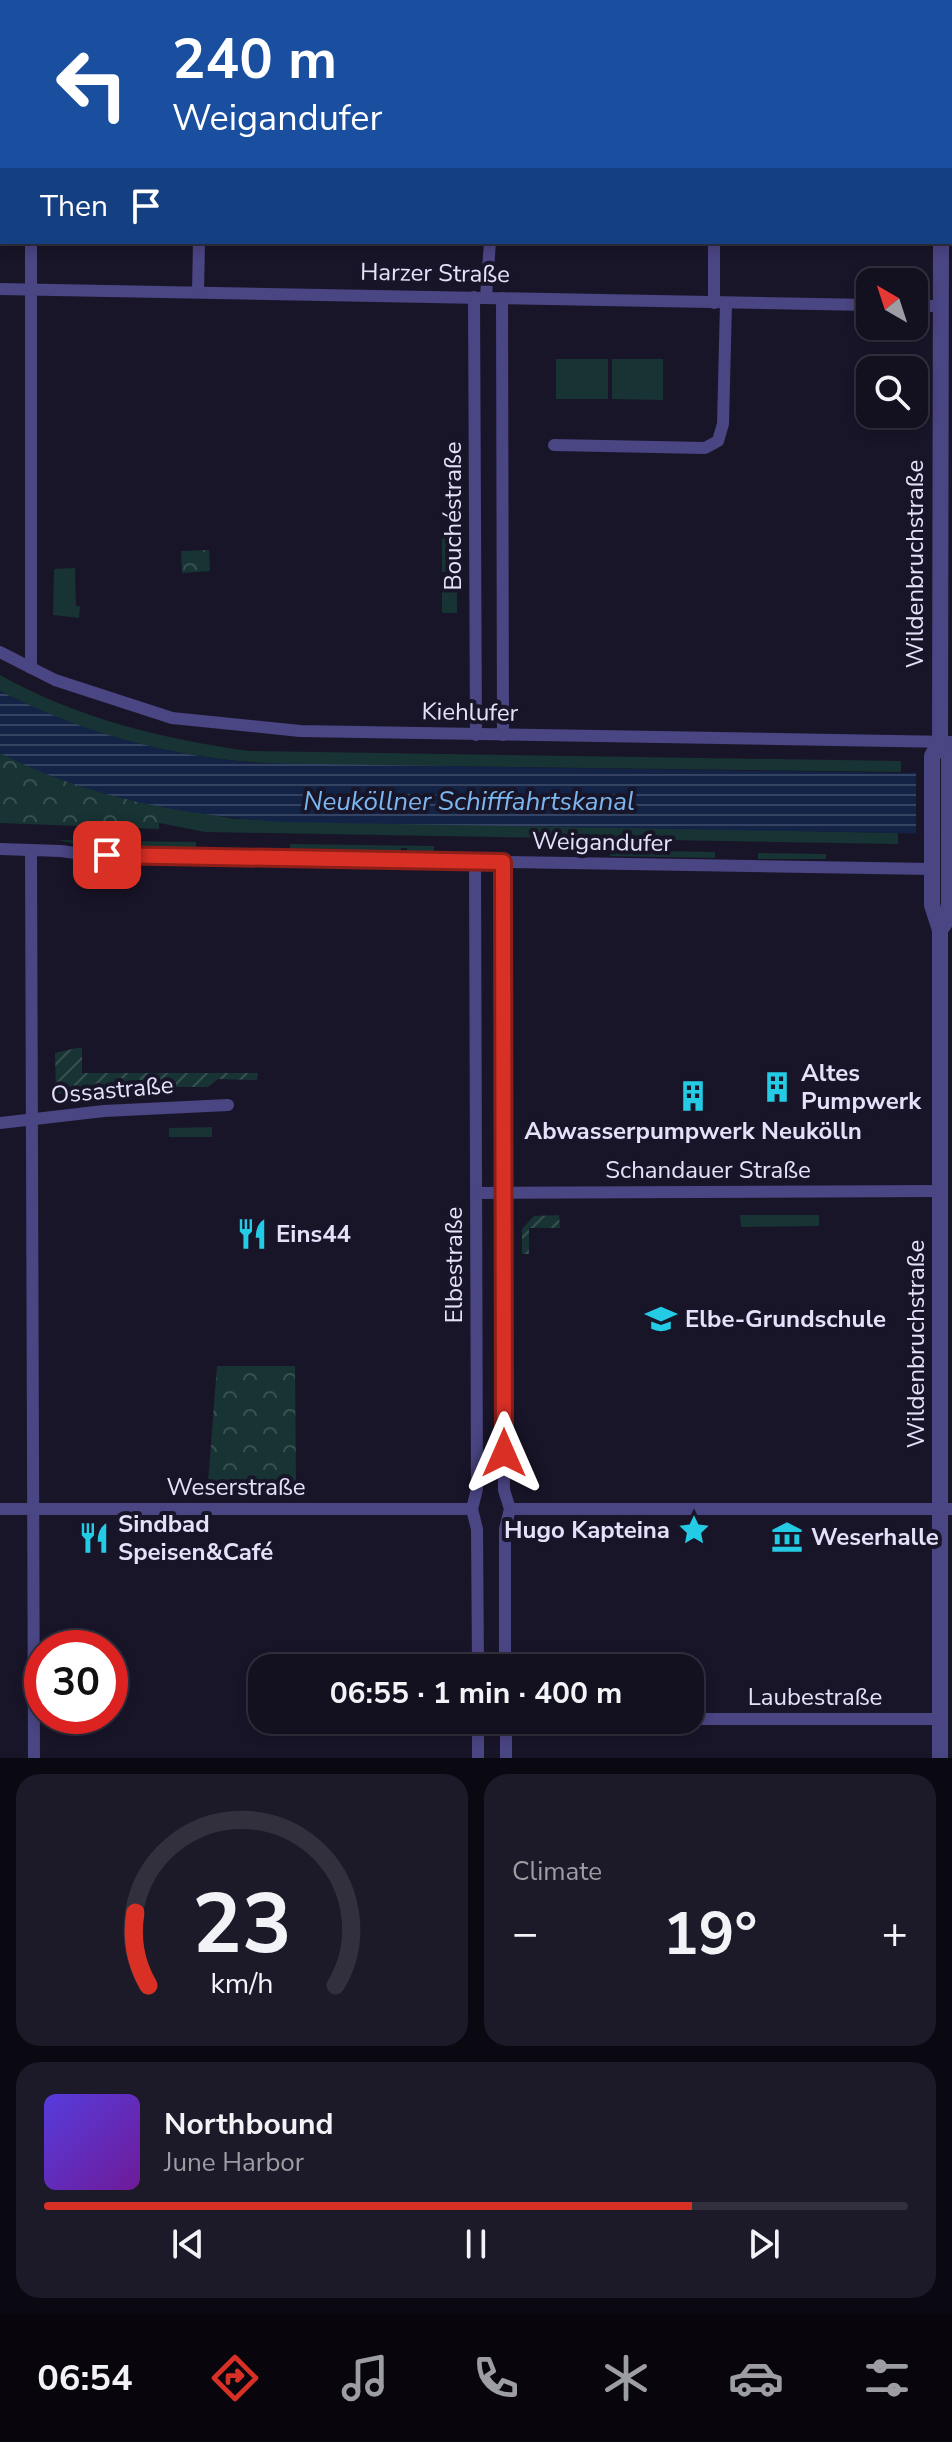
<!DOCTYPE html>
<meta charset="utf-8">
<style>
:root{--surface:#13101f;--page:#1c1928;--text:#f1f3f6;--muted:#9d9da4;--line:#32303d;--accent:#d93025}
body{margin:0;font-family:"Nunito Sans",sans-serif;background:var(--page);color:var(--text);height:100vh;display:flex;flex-direction:column;font-size:30px;white-space:nowrap}
*{box-sizing:border-box;margin:0}
p{font-size:26px;color:var(--muted)}
.icon{flex:none;width:44px;height:44px;fill:none;stroke:currentColor;stroke-width:2;stroke-linecap:round;stroke-linejoin:round}
.map{position:relative;height:1758px;overflow:hidden}
.panel{display:flex;flex-direction:column;gap:16px;padding:16px;background:#0a0911;flex:1}
.panel>*{flex:none}
.top-card{position:absolute;left:0px;top:0px;width:952px;height:244px;box-shadow:0 4px 12px #0003,0 0 0 2px var(--line);background:#1a4fa0;color:#fff;overflow:hidden}
.needle{width:52px;rotate:321deg}
.buttons{position:absolute;left:856px;top:268px;display:grid;gap:16px}
.buttons a{display:grid;place-items:center;width:72px;height:72px;border-radius:16px;background:var(--surface);box-shadow:0 4px 12px #0003,0 0 0 2px var(--line);font-size:40px}
.speed{position:absolute;left:24px;top:1630px;display:flex;gap:16px;font-size:40px;font-weight:700;text-align:center}
.speed>*{display:grid;place-content:center;width:104px;height:104px;border-radius:50%;background:var(--surface);box-shadow:0 4px 12px #0003,0 0 0 2px var(--line);line-height:1}
.speed .limit{border:12px solid #d22;background:#fff;color:#111}
.pin{position:absolute;display:grid;place-items:center;width:68px;height:68px;color:#fff;margin:-34px;border-radius:16px;box-shadow:0 4px 12px #0006}
.me{position:absolute;width:88px;margin:-44px;rotate:0deg;stroke-linejoin:round;filter:drop-shadow(0 0 6px #0008)}
.turn{display:flex;align-items:center;gap:28px;height:168px;padding:0 40px;font-size:36px}
.turn .icon{width:104px;height:104px;stroke-width:2.5}
.turn b{display:block;font-size:56px;line-height:68px}
.then{display:flex;align-items:center;height:76px;padding:0 40px;background:#0003;gap:16px;font-size:30px}
.big{font-size:60px;font-weight:700;line-height:1.1}
.panel .tile{flex:1;display:flex;flex-direction:column;justify-content:center;gap:12px;min-width:0;padding:0 28px;border-radius:24px;background:var(--page)}
.panel .dial{align-items:center;gap:0}
.dial svg{height:208px;overflow:visible;fill:none;stroke:var(--line);stroke-width:7;stroke-linecap:round;text-anchor:middle}
.dial text{fill:var(--text);stroke:none}
.song{display:flex;align-items:center;gap:24px}
.cover{width:96px;height:96px;border-radius:12px;background:linear-gradient(135deg,hsl(250 70% 55%),hsl(280 70% 35%))}
.played{height:8px;border-radius:4px;background:linear-gradient(90deg,var(--accent) 75%,var(--line) 75%)}
.keys{display:flex;justify-content:space-around;direction:ltr}
.heat{display:flex;justify-content:space-between;align-items:center;font-size:44px;direction:ltr}
.panel .tiles{flex:1;display:grid;gap:16px;grid-template-columns:1fr 1fr}
.tile:last-child{grid-column:span 2}
.trip{position:absolute;left:248px;top:1654px;width:456px;height:80px;border-radius:24px;background:var(--surface);box-shadow:0 4px 12px #0003,0 0 0 2px var(--line);font-weight:700;line-height:80px;text-align:center}
.menu{display:flex;height:128px;justify-content:space-around;align-items:center;background:#08060c;color:var(--muted)}
.menu .icon{width:56px;height:56px}
.menu .selected{color:var(--accent)}
.menu b{font-size:36px;color:var(--text)}
.map>svg:first-child{display:block}
</style>
<div class="map">
<svg width="952" height="1758" viewBox="0 0 952 1758">
<defs>
<pattern id="park-crowns" width="20" height="18" patternUnits="userSpaceOnUse" patternTransform="scale(2)"><rect width="20" height="18" fill="#183333"/><path d="M2 6a3 3 0 1 1 6 0M12 15a3 3 0 1 1 6 0" fill="none" stroke="#395051"/></pattern>
<pattern id="garden-furrows" width="10" height="10" patternUnits="userSpaceOnUse" patternTransform="scale(2)"><rect width="10" height="10" fill="#183333"/><path d="M-1 1l2-2M0 10L10 0M9 11l2-2" fill="none" stroke="#395051"/></pattern>
<pattern id="water-rules" width="6" height="5" patternUnits="userSpaceOnUse" patternTransform="scale(2)"><rect width="6" height="5" fill="#122345"/><path d="M0 2.5h6" fill="none" stroke="#344361"/></pattern>
</defs>
<rect width="100%" height="100%" fill="#191529"/>
<g fill="#183333">
<rect x="556" y="359" width="52" height="40"/>
<polygon points="612,359 663,359 663,400 612,399"/>
<polygon points="442,536 456,536 457,572 442,572"/>
<polygon points="75,568 76,606 80,606 79,618 53,615 54,569"/>
<rect x="442" y="577" width="15" height="36"/>
<path d="M0,675C76,718 163,739 249,751L901,761V772L283,764C183,760 88,737 0,691Z"/>
<polygon points="0,753 121,798 235,819 898,833 898,844 205,832 144,820"/>
<polygon points="58,840 196,842 196,849 91,847"/>
<polygon points="290,844 434,846 434,853 407,852 407,848 401,848 400,852 290,850"/>
<polygon points="610,850 715,852 715,858 610,856"/>
<polygon points="758,853 826,854 826,859 758,859"/>
<polygon points="212,1127 212,1137 169,1137 169,1128"/>
<polygon points="740,1215 819,1215 819,1226 741,1227"/>
</g>
<g fill="url(#park-crowns)">
<polygon points="209,550 210,571 182,573 181,551"/>
<polygon points="0,753 84,788 159,807 159,829 0,823"/>
<polygon points="217,1366 295,1366 296,1485 262,1483 262,1485 239,1485 237,1483 235,1485 206,1485 208,1483"/>
</g>
<g fill="url(#garden-furrows)">
<polygon points="77,1048 82,1048 82,1073 258,1073 257,1080 218,1079 208,1087 137,1087 56,1094 55,1053"/>
<polygon points="559,1215 560,1228 529,1228 529,1254 522,1254 522,1229 534,1216"/>
</g>
<path fill="url(#water-rules)" d="M0,691C80,732 165,755 255,763L901,773L952,771V834L281,822C184,815 87,798 0,753Z"/>
<polygon fill="#191529" points="916,771 952,771 952,834 916,833"/>
<g fill="none" stroke-linecap="round" stroke-linejoin="round">
<g stroke="#4a4583" stroke-width="12">
<polyline points="39,2 39,0"/>
<polyline points="207,2 207,0"/>
<polyline points="509,2 509,0"/>
<polyline points="720,2 720,0"/>
<polyline points="31,242 31,668"/>
<polyline points="0,289 870,305"/>
<polyline points="198,292 199,242"/>
<polyline points="474,297 476,735"/>
<polyline points="486,297 490,242"/>
<polyline points="502,298 503,735"/>
<polyline points="714,303 714,242"/>
<polyline points="914,306 940,306"/>
<polyline points="554,445 705,448 718,441 723,424 726,303"/>
<polyline points="0,652 55,680 172,718 300,731 952,742"/>
<polyline points="0,849 61,851 89,855 932,869"/>
<polyline points="31,850 34,1758"/>
<polyline points="475,861 477,1489 472,1509 477,1529 478,1668"/>
<polyline points="503,862 504,1490 510,1509 505,1529 505,1668"/>
<polyline points="0,1123 104,1111 228,1105"/>
<polyline points="476,1193 940,1191"/>
<polyline points="0,1509 472,1509"/>
<polyline points="510,1509 952,1509"/>
<polyline points="690,1719 940,1719"/>
<polyline points="506,1720 506,1758"/>
<polyline points="478,1758 478,1720"/>
</g>
<g stroke="#4a4583" stroke-width="16">
<polyline points="950,2 950,0"/>
<polyline points="940,741 949,757 949,917 940,930"/>
<polyline points="940,1758 940,930 932,905 932,756 940,741 941,242"/>
</g>
</g>
<g fill="none" stroke-linecap="round" stroke-linejoin="round">
<defs>
<polyline id="route" points="107,855 503,862 504,1453"/>
</defs>
<use href="#route" stroke="#8d1f18" stroke-width="20"/>
<use href="#route" stroke="#d93025" stroke-width="14"/>
</g>
<defs>
<symbol id="building-bare" viewBox="-9 -9 18 18"><path d="M-4-6H4V6H1V3H-1V6H-4ZM-2.5-4.3h1.7v1.8h-1.7ZM.8-4.3h1.7v1.8H.8ZM-2.5-1h1.7V.8h-1.7ZM.8-1h1.7V.8H.8Z" fill="#24cbe4" stroke="#191529" stroke-width="2.5" paint-order="stroke"/></symbol>
<symbol id="restaurant-bare" viewBox="-9 -9 18 18"><path d="M-5-6h1v4h1v-4h1v4h1v-4h1v5L-1.5 .5V6h-2V.5L-5-1ZM5-6V6H3V1.5H1.5Q1.5-4 5-6Z" fill="#24cbe4" stroke="#191529" stroke-width="2.5" paint-order="stroke"/></symbol>
<symbol id="school-bare" viewBox="-9 -9 18 18"><path d="M0-5L7-2L0 1L-7-2ZM-4 1L0 2.5L4 1V4Q0 6-4 4Z" fill="#24cbe4" stroke="#191529" stroke-width="2.5" paint-order="stroke"/></symbol>
<symbol id="sight-bare" viewBox="-9 -9 18 18"><path d="M0-6L1.8-2.2L6-1.7L2.9 1.2L3.7 5.4L0 3.3L-3.7 5.4L-2.9 1.2L-6-1.7L-1.8-2.2Z" fill="#24cbe4" stroke="#191529" stroke-width="2.5" paint-order="stroke"/></symbol>
<symbol id="museum-bare" viewBox="-9 -9 18 18"><path d="M0-6L6-3V-2H-6V-3ZM-5-1h2V3h-2ZM-1-1h2V3h-2ZM3-1h2V3H3ZM-6 4H6V6H-6Z" fill="#24cbe4" stroke="#191529" stroke-width="2.5" paint-order="stroke"/></symbol>
</defs>
<g fill-rule="evenodd">
<use href="#building-bare" x="755" y="1065" width="44" height="44"/>
<use href="#building-bare" x="671" y="1074" width="44" height="44"/>
<use href="#restaurant-bare" x="230" y="1212" width="44" height="44"/>
<use href="#school-bare" x="639" y="1297" width="44" height="44"/>
<use href="#sight-bare" x="672" y="1508" width="44" height="44"/>
<use href="#museum-bare" x="765" y="1515" width="44" height="44"/>
<use href="#restaurant-bare" x="72" y="1516" width="44" height="44"/>
</g>
<g text-anchor="middle" stroke-width="8" stroke-linejoin="round" paint-order="stroke">
<g font-size="24" fill="#e5e1fb" stroke="#191529">
<text transform="translate(435 273) rotate(1)" y="8">Harzer Straße</text>
<text transform="translate(453 516) rotate(-90)" y="8">Bouchéstraße</text>
<text transform="translate(915 564) rotate(-90)" y="8">Wildenbruchstraße</text>
<text transform="translate(470 712) rotate(1)" y="8">Kiehlufer</text>
<text transform="translate(602 842) rotate(1)" y="8">Weigandufer</text>
<text transform="translate(112 1090) rotate(-5)" y="8">Ossastraße</text>
<text x="708" y="1178">Schandauer Straße</text>
<text transform="translate(454 1265) rotate(-90)" y="8">Elbestraße</text>
<text transform="translate(916 1344) rotate(-90)" y="8">Wildenbruchstraße</text>
<text x="236" y="1495">Weserstraße</text>
<text x="815" y="1705">Laubestraße</text>
</g>
<g font-size="24" font-weight="bold" fill="#e5e1fb" stroke="#191529" text-anchor="start">
<text x="801" y="1081">Altes<tspan x="801" dy="28">Pumpwerk</tspan></text>
<text x="693" y="1139" text-anchor="middle">Abwasserpumpwerk Neukölln</text>
<text x="276" y="1242">Eins44</text>
<text x="685" y="1327">Elbe-Grundschule</text>
<text x="118" y="1532">Sindbad<tspan x="118" dy="28">Speisen&amp;Café</tspan></text>
<text x="670" y="1538" text-anchor="end">Hugo Kapteina</text>
<text x="811" y="1545">Weserhalle</text>
</g>
<g font-size="26" font-style="italic" fill="#7bb6ef" stroke="#191529">
<text x="469" y="810">Neuköllner Schifffahrtskanal</text>
</g>
</g>
</svg>
<div class="buttons">
<a><svg class="needle" viewBox="-14 -14 28 28"><path d="M0-13l5 13h-10z" fill="#e53935"/><path d="M0 13l5-13h-10z" fill="#9d9da4"/></svg></a>
<a><svg class="icon" aria-label="search" viewBox="0 0 24 24"><circle cx="10" cy="10" r="6"/><path d="M15 15l6 6"/></svg></a>
</div>
<div class="speed"><div class="limit">30</div></div>
<div class="pin" style="left:107px;top:855px;background:#d93025"><svg class="icon" aria-label="arrive" viewBox="0 0 24 24"><path d="M6 21V4h12l-3 4 3 4H6"/></svg></div>
<svg class="me" style="left:504px;top:1453px" viewBox="-20 -20 40 40"><path d="M0-17L14 15 0 8-14 15z" fill="#d93025" stroke="#fff" stroke-width="4"/></svg>
<div class="trip">06:55 · 1 min · 400 m</div>
<div class="top-card">
<div class="turn"><svg class="icon" aria-label="left" viewBox="0 0 24 24"><path d="M17 20v-9H6M10 6l-5 5 5 5"/></svg><div><b>240 m</b>Weigandufer</div></div>
<div class="then">Then<svg class="icon" aria-label="arrive" viewBox="0 0 24 24"><path d="M6 21V4h12l-3 4 3 4H6"/></svg></div>
</div>
</div>
<section class="panel">
<div class="tiles">
<div class="tile dial"><svg viewBox="0 0 100 80">
<path d="M14 69A42 42 0 1 1 86 69"/>
<path d="M14 69A42 42 0 0 1 9 41" stroke="#d93025"/>
<text x="50" y="56" font-size="32" font-weight="700">23</text>
<text x="50" y="72" font-size="11">km/h</text>
</svg></div>
<div class="tile"><p>Climate</p>
<div class="heat"><a>−</a><b class="big">19°</b><a>+</a></div>
</div>
<div class="tile">
<div class="song"><i class="cover"></i><div><b>Northbound</b><p>June Harbor</p></div></div>
<div class="played"></div>
<div class="keys"><svg class="icon" aria-label="previous" viewBox="0 0 24 24"><path d="M18 5L8 12l10 7zM5 5v14"/></svg><svg class="icon" aria-label="pause" viewBox="0 0 24 24"><path d="M8 5v14M16 5v14"/></svg><svg class="icon" aria-label="next" viewBox="0 0 24 24"><path d="M6 5l10 7-10 7zM19 5v14"/></svg></div>
</div>
</div>
</section>
<nav class="menu">
<b>06:54</b>
<svg class="icon selected" aria-label="directions" viewBox="0 0 24 24"><path d="M12 3l9 9-9 9-9-9zM9 14v-3h6M13 9l2 2-2 2"/></svg>
<svg class="icon" aria-label="music" viewBox="0 0 24 24"><path d="M9 18V5l10-2v13"/><circle cx="6" cy="18" r="3"/><circle cx="16" cy="16" r="3"/></svg>
<svg class="icon" aria-label="phone" viewBox="0 0 24 24"><path d="M5 4h4l2 5-3 2q2 4 5 5l2-3 5 2v4C11 20 4 13 5 4z"/></svg>
<svg class="icon" aria-label="climate" viewBox="0 0 24 24"><path d="M12 3v18M4 7l16 10M4 17L20 7"/></svg>
<svg class="icon" aria-label="car" viewBox="0 0 24 24"><path d="M5 17H2v-5l4-1 3-4h7l3 4 3 1v5h-3M9 17h6M6 11h13"/><circle cx="7" cy="17" r="2"/><circle cx="17" cy="17" r="2"/></svg>
<svg class="icon" aria-label="filters" viewBox="0 0 24 24"><path d="M4 7h16M4 17h16"/><circle cx="9" cy="7" r="2"/><circle cx="15" cy="17" r="2"/></svg>
</nav>
